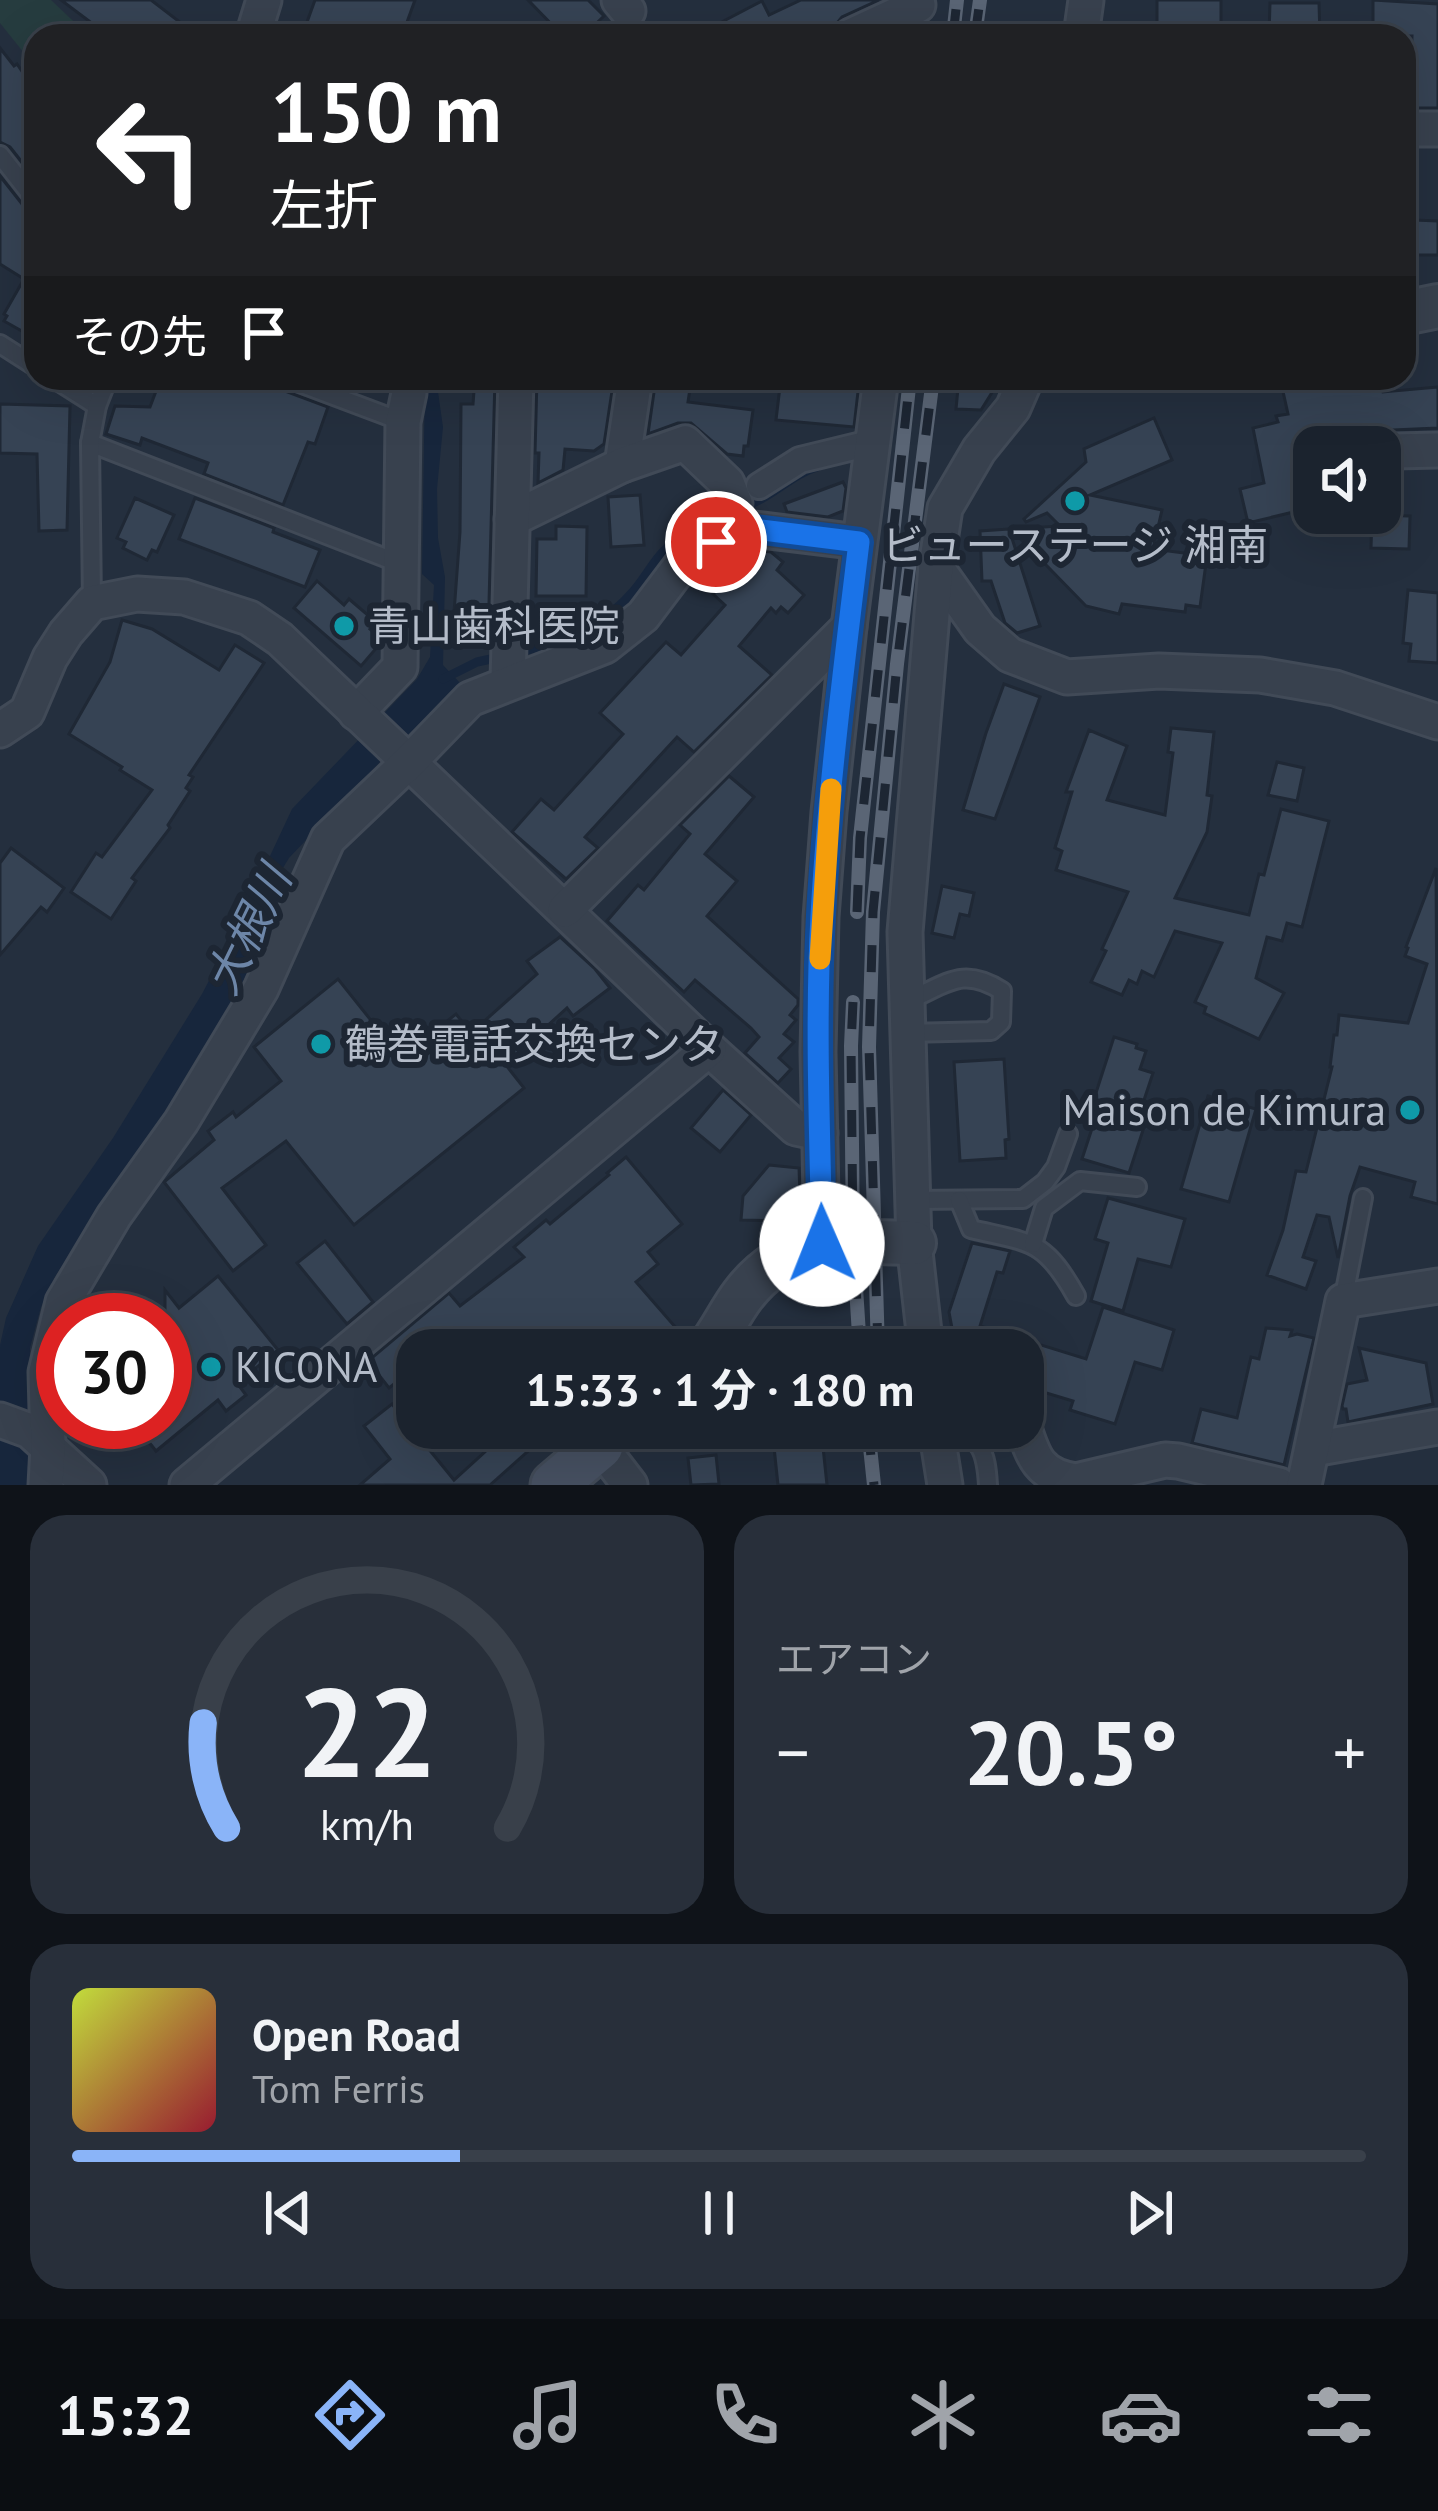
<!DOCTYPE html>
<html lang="ja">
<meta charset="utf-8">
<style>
:root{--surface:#1b232e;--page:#282f3a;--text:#f1f3f6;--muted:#a0a4aa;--line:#39404a;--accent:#8ab4f8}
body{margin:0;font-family:"PT Sans","Noto Sans JP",sans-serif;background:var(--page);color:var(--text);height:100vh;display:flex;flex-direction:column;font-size:45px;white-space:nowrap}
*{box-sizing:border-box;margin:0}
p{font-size:39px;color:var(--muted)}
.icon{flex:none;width:66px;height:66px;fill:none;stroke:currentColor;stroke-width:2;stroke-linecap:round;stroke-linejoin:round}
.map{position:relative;height:1485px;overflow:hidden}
.side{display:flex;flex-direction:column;gap:30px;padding:30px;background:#0f1319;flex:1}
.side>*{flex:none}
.banner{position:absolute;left:24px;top:24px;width:1392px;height:366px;border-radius:36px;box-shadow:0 12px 48px #0002,0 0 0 3px var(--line);background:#202124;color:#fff;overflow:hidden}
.buttons{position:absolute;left:1293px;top:426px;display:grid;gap:24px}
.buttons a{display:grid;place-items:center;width:108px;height:108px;border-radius:24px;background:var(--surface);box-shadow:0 12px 48px #0002,0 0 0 3px var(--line);font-size:60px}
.speed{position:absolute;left:36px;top:1293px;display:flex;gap:24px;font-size:60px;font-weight:700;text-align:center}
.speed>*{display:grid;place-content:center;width:156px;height:156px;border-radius:50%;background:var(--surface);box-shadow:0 12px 48px #0002,0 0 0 3px var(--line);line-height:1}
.speed .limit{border:18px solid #d22;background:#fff;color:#111}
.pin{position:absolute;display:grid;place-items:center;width:102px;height:102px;color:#fff;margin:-51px;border:6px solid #fff;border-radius:50%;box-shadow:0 3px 12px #0007}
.me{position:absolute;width:132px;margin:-66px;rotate:359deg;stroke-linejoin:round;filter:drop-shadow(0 0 9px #0008)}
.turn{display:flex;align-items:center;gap:42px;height:252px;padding:0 48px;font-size:54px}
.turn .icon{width:156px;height:156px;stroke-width:2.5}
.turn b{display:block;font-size:84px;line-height:102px}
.then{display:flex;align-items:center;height:114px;padding:0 48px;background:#0003;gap:24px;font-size:45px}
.big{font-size:90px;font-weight:700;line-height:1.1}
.side .widget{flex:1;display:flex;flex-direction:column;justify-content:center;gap:18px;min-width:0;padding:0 42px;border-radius:36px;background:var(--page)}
.side .dial{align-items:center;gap:0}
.dial svg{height:312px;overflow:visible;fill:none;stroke:var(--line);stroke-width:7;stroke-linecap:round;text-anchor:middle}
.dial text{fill:var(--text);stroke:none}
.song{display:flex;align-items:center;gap:36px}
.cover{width:144px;height:144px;border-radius:18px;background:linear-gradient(135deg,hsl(70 70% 55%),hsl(350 70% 35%))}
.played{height:12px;border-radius:6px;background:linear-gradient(90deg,var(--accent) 30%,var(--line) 30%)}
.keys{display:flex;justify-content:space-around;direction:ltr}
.heat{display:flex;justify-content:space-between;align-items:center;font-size:66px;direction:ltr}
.side .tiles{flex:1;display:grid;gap:30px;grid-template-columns:1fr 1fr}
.widget:last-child{grid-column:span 2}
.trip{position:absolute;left:396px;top:1329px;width:648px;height:120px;border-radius:36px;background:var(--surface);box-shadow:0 12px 48px #0002,0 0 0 3px var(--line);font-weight:700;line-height:120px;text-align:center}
.menu{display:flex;height:192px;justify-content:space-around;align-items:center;background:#0b0e12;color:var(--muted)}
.menu .icon{width:84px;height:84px}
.menu .selected{color:var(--accent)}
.menu b{font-size:54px;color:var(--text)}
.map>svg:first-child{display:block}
</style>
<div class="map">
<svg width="1438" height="1485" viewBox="0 0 1438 1485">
<rect width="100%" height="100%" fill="#242f3e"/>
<polygon fill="#263c3f" points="0,0 51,0 89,36 36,36 36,68 0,23"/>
<polygon fill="#17263c" points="425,378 436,378 443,427 437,489 438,538 445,577 443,665 461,684 381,761 289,858 278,876 248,971 224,1019 187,1084 56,1275 41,1307 30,1348 28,1485 0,1485 0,1345 6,1318 38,1246 113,1138 202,994 235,931 292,809 417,679 430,657 434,585 422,574"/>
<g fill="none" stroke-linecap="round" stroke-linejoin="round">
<g stroke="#17263c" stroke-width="9">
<path d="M516,653C555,644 603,626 630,595C643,582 651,564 664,551C690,524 729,516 761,499C780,489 796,473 817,467"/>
<polyline points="443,679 477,662 500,657"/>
</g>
</g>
<g fill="#364354" stroke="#1f2835" stroke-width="3">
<polygon points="61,0 151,0 198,36 109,36"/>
<polygon points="315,0 415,0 402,36 302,36"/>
<polygon points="528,0 588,0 604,16 583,36 563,36"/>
<polygon points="801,0 879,0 842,17 832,29 819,36 695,36 762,1 769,15"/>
<rect x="1157" y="0" width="64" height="36"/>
<polygon points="1373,0 1438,4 1438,108 1410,108 1412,36 1373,36"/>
<polygon points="1270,3 1319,3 1320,36 1269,36"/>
<polygon points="0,48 14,66 17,64 36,92 36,180 10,147 0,142"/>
<polygon points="0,176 26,209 36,214 36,339 4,321 7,316 4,314 24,279 0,264"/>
<polygon points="1414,220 1438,221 1438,255 1412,255"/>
<polygon points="161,378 273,378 276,385 282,390 328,407 315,444 308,442 283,505 204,474 208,463 142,438 140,445 106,434 115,406 150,407"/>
<polygon points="475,378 495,378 488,641 452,640 460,532 461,404 473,404"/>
<polygon points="537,378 614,378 604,444 594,451 565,449 563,470 538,483 539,453 535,453"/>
<polygon points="656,378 691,382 688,402 753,410 748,446 744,446 743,456 727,454 691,423 678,423 648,434"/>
<polygon points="781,378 859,383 854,427 776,420"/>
<polygon points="959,378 1001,378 981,410 956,409"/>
<polygon points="1280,378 1380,378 1383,392 1438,387 1438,428 1393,430 1332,447 1314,447 1314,507 1248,523 1240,489 1264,483 1253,428 1278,422 1276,416 1288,414"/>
<polygon points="0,404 70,406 67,530 39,531 37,454 0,453"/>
<polygon points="1154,418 1172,460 1090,495 1162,510 1153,549 1207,556 1200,607 1186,605 1185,612 1122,604 1119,614 1086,606 1011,529 1060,526 1047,513 1026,522 1024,519 1086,462 1084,449"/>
<polygon points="843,482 846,488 843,511 828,517 787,512 784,504"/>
<polygon points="640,495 644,545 611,547 608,497"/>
<polygon points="135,498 174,515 157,552 152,550 147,560 123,548 126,542 117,538"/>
<polygon points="195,498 274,528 273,532 320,550 305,587 179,539"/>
<polygon points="1372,515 1410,516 1409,549 1371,548"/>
<polygon points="556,526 587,527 586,596 536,596 537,539 556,539"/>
<polygon points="1009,529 1040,626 1017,633 1005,623 991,581 982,581 980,531"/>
<polygon points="751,550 771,552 783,562 777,570 804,595 788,613 781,607 776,613 771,608 739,646 772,675 694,752 677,737 585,837 598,848 566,879 512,832 541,799 554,810 623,734 600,713 666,642 681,655 725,605 713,594"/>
<polygon points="317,581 344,605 349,599 376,622 370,629 379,637 379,645 361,666 294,608"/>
<polygon points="1408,590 1438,593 1438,663 1409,661 1411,644 1403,643"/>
<polygon points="122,620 152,629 219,670 235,645 264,663 189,775 193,777 186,788 190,791 168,825 170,828 132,878 136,881 111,919 71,892 96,853 102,857 152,790 120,770 122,767 69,734 110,662"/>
<polygon points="1004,684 1040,697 995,819 963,810 986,733"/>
<polygon points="1171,728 1214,732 1207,795 1212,796 1207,832 1175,898 1249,915 1259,874 1264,875 1281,809 1329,821 1302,927 1287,923 1282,941 1267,937 1256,978 1284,993 1259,1039 1204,1013 1206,1007 1195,1002 1222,943 1175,931 1154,977 1142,971 1137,984 1129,980 1122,995 1091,982 1106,951 1102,949 1128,892 1056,870 1062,851 1055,848 1072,792 1066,792 1089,730 1127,746 1107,800 1165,815 1173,753 1168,752"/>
<polygon points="1277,762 1304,768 1297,801 1268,795"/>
<polygon points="729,776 754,797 705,854 737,881 707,916 798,999 798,1005 790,1015 796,1020 784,1034 794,1042 779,1058 791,1069 778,1083 745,1053 759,1037 751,1028 695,980 684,992 607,921 638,885 644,890 690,834 680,825"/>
<polygon points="11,848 64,888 47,912 41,907 0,955 0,863"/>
<polygon points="1436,868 1438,1204 1411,1197 1415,1182 1360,1167 1350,1196 1338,1258 1329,1217 1317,1215 1303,1257 1316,1261 1306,1289 1267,1275 1283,1230 1296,1171 1306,1172 1332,1067 1330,1067 1334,1035 1337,1035 1339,1015 1408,1023 1427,964 1405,956 1408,948 1406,947"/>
<polygon points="942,886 974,893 969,916 960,914 954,938 932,933"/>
<polygon points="560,937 595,969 610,988 573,1016 567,1008 505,1064 524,1088 354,1225 286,1141 222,1188 266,1245 233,1271 164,1182 214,1140 208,1131 233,1112 236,1117 281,1081 254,1047 338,979 401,1058 456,1014 471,1033 537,974 527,961"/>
<polygon points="1114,1037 1137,1044 1136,1048 1146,1051 1140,1069 1153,1073 1139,1115 1147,1118 1129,1173 1082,1159 1101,1101 1094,1099"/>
<polygon points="1004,1059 1009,1139 1005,1140 1006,1158 960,1161 954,1062"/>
<polygon points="723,1090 751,1115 720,1152 691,1128"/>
<polygon points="1208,1096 1256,1109 1229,1202 1181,1189"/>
<polygon points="626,1157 682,1224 648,1252 658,1264 636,1282 677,1329 653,1350 417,1350 417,1366 389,1388 368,1361 449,1293 460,1306 524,1257 514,1247 546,1220 550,1224 609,1175 607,1173"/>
<polygon points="769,1165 799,1168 801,1221 741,1220 743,1196"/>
<polygon points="1108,1198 1185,1219 1171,1267 1138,1259 1123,1311 1091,1301 1108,1243 1095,1239"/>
<polygon points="325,1241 373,1302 347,1324 297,1263"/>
<polygon points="972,1243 1010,1251 1003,1273 997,1272 980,1326 1086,1359 1103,1307 1174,1330 1162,1370 1135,1362 1115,1424 1070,1410 1073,1401 1023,1386 1023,1350 956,1350 949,1312"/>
<polygon points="218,1276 278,1350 237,1383 246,1395 226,1411 218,1400 156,1451 133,1422 165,1422 165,1290 179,1308"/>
<polygon points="1266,1328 1292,1330 1290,1336 1297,1334 1314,1338 1284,1465 1192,1443 1201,1409 1237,1418 1251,1357 1259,1359"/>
<polygon points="1359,1348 1426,1363 1433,1404 1348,1422 1346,1409 1343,1409 1342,1406 1347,1384 1367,1380"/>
<polygon points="392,1404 454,1480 511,1428 554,1428 490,1485 360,1485 390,1459 364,1426"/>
<polygon points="772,1428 821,1428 827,1485 778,1485"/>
<polygon points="716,1455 719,1484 691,1485 688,1458"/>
</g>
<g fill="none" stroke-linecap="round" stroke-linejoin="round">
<defs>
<g id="service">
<polyline points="0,155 36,201"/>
<polyline points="0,344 36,367"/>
<polyline points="53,378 97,406"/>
<polyline points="286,378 403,422"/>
<polyline points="760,381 760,378"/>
<polyline points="90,443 401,564"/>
<polyline points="92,603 90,443 97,406 108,378"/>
<path d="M907,1001C946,985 962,965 1002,991L1001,1022L991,1031L907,1033"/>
<polyline points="912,1200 1023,1199 1045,1182 1056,1167 1068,1134"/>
<path d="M959,1200L971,1229C1031,1243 1044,1239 1076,1296"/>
<polyline points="1033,1244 1044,1208 1080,1181 1137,1187"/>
<polyline points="1343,1301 1363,1198"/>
<path d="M947,1428C982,1437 986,1452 988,1485"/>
</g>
<polyline id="pedestrian" points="759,486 800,460 874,442"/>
<g id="minor">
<polyline points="619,0 628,11"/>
<polyline points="253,36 264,0"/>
<polyline points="851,36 918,5"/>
<polyline points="1081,36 1086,0"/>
<polyline points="1404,129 1438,129"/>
<polyline points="1395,451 1438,450"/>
<polyline points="622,465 635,378"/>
<polyline points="512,519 622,465 685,443 727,483 735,503"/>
<polyline points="936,567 980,629 1010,655 1067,677 1159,671 1260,675 1335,688 1438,722"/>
<polyline points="508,682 516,378"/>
<polyline points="356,713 400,667 403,422 409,393 406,378"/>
<polyline points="0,730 27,712 50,658 66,633 92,603 137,594 184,597 249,618 280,639 709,1049 796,1128 820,1133"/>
<polyline points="565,910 849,627"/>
<polyline points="822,1244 818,1052 821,917 829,812 849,627 881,378"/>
<polyline points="926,1350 914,1243 905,932 936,567 945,508 979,450 1013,408 1026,378"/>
<polyline points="0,1420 30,1431 89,1485"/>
<path d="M1023,1425C1033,1457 1039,1476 1076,1481L1165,1460L1178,1461L1279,1485"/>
<polyline points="936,1428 945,1485"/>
<polyline points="600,1446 630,1485"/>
<polyline points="1313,1449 1438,1427"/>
<polyline points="46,1485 48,1447 46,1372 63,1302 114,1216 181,1122 261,989 328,839 409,762 470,699 605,646 643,616 680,567 716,542 746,528 859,542"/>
<polyline points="187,1485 709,1049"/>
<polyline points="1304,1485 1343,1301 1438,1286"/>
</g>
<g id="tertiary">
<polyline points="1404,313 1438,306"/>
<path d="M707,1350C721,1333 730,1312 743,1295C788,1236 846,1241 914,1243"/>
</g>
<polyline id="secondary" points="554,1485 600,1446"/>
</defs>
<use href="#service" stroke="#414a57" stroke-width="22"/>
<use href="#pedestrian" stroke="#414a57" stroke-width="30"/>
<use href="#minor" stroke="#414a57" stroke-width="39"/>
<use href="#tertiary" stroke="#414a57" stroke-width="48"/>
<use href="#secondary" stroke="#414a57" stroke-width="51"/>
<use href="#service" stroke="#38414e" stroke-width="16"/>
<use href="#pedestrian" stroke="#38414e" stroke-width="24"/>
<use href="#minor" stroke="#38414e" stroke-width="33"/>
<use href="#tertiary" stroke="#38414e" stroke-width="42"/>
<use href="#secondary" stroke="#465061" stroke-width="45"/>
<defs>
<g id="rail">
<polyline points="953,36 957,0"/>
<polyline points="975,36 980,0"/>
<polyline points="857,912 860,838 910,378"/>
<polyline points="853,1002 851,1046 853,1241 860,1350"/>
<polyline points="878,1350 869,1047 873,912 897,664 933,378"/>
<polyline points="868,1428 874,1485"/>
</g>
</defs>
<use href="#rail" stroke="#5a6575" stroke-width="14"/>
<use href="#rail" stroke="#1d2633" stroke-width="9" stroke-dasharray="27" stroke-linecap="butt"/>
</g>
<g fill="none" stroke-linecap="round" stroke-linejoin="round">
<defs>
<path id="route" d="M716,542L746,528L859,542C844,666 828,791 821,915C815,1025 820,1135 822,1244"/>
</defs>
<use href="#route" stroke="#114b97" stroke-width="30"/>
<use href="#route" stroke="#1a73e8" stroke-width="21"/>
<polyline stroke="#f59e0b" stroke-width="21" points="820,959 831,789"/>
</g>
<g fill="#0f9aa8" stroke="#1d2633" stroke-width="4.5">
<circle cx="1075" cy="501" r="12"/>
<circle cx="344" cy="626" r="12"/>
<circle cx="321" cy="1044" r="12"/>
<circle cx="1410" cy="1110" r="12"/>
<circle cx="211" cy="1367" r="12"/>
</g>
<g text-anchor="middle" stroke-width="12" stroke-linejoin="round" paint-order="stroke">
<g font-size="42" fill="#b4bcc9" stroke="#1d2633" text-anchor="start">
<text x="1075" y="560" text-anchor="middle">ビューステージ 湘南</text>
<text x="368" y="641">青山歯科医院</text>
<text x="345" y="1059">鶴巻電話交換センタ</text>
<text x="1386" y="1125" text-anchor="end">Maison de Kimura</text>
<text x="235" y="1382">KICONA</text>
</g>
<g font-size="45" font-style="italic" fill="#6d86a8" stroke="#1d2633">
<text transform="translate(248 930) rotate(-64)" y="16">大根川</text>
</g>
</g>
</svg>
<div class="buttons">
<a><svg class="icon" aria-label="sound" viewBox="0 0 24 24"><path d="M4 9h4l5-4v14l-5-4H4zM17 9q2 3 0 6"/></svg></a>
</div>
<div class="speed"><div class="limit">30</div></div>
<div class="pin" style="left:716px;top:542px;background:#d93025"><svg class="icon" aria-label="arrive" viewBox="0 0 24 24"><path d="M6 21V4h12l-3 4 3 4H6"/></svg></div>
<svg class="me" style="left:822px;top:1244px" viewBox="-20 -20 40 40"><circle r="19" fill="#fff"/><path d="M0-13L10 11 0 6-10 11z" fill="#1a73e8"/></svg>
<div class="trip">15:33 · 1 分 · 180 m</div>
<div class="banner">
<div class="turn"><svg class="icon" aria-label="left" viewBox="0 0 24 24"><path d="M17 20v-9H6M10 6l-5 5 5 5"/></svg><div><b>150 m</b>左折</div></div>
<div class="then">その先<svg class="icon" aria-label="arrive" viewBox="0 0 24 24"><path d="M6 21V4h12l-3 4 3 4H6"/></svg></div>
</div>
</div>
<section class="side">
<div class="tiles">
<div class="widget dial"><svg viewBox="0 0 100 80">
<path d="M14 69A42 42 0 1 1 86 69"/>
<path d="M14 69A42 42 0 0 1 8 42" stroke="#8ab4f8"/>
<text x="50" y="56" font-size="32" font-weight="700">22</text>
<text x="50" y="72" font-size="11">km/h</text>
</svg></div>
<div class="widget"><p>エアコン</p>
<div class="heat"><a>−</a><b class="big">20.5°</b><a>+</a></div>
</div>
<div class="widget">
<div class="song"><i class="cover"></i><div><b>Open Road</b><p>Tom Ferris</p></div></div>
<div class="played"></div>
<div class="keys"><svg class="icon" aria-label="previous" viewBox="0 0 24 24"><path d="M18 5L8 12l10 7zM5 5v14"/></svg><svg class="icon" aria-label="pause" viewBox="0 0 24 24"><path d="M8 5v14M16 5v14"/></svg><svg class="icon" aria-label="next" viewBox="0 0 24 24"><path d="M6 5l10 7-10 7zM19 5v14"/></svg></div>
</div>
</div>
</section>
<nav class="menu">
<b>15:32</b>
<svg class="icon selected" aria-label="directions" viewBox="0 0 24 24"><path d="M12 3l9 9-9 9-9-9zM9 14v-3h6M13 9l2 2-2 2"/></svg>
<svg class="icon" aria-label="music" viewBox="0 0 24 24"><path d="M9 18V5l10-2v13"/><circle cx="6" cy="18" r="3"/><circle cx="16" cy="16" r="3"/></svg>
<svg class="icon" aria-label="phone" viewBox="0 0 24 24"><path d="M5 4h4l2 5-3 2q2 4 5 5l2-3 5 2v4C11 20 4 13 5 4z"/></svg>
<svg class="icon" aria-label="climate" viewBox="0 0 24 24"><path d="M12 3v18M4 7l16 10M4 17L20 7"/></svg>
<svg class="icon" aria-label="car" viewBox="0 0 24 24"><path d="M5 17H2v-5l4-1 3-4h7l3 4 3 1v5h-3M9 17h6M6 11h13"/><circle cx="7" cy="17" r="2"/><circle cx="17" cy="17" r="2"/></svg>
<svg class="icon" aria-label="filters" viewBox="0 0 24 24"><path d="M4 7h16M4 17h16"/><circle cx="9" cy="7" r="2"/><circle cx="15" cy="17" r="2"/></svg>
</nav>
